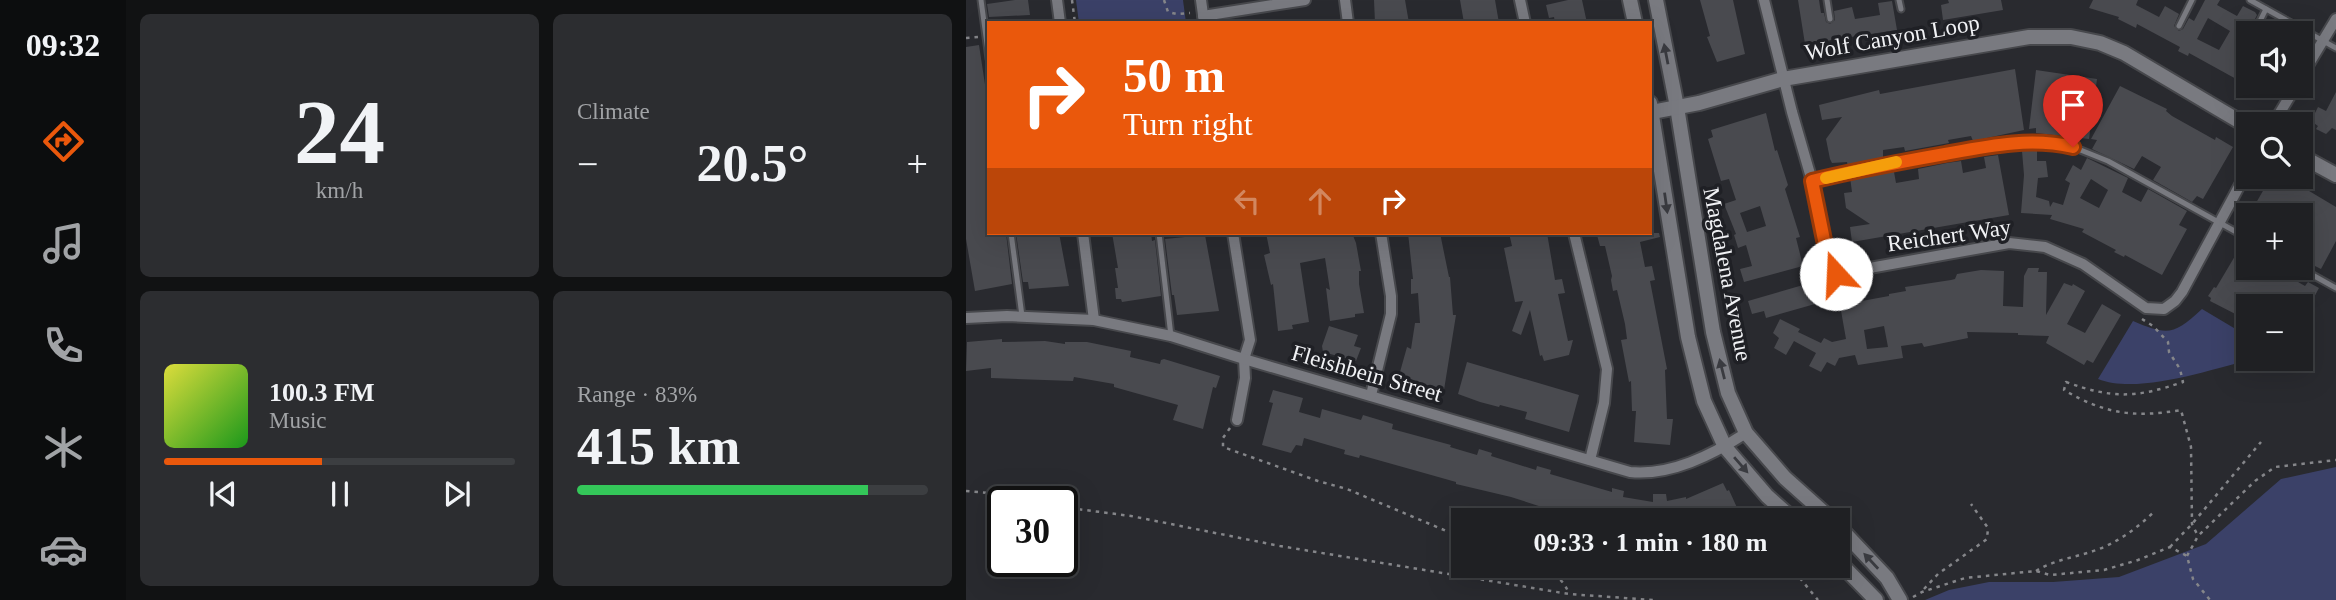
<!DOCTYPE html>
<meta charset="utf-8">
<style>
:root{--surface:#1f2023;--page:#2c2d30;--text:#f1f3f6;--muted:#a1a3a6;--line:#3c3e41;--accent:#ea580c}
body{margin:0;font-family:"Times New Roman",serif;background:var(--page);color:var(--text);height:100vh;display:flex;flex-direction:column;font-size:26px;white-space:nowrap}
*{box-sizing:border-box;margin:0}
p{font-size:23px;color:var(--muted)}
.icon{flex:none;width:38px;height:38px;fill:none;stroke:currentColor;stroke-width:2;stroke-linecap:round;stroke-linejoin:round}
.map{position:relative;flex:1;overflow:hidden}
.panel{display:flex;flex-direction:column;gap:14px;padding:14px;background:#111213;width:840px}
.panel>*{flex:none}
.hud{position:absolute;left:21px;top:21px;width:665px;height:214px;border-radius:0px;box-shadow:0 7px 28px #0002,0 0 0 2px var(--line);background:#ea580c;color:#fff;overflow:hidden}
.tools{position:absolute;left:1270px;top:21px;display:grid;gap:14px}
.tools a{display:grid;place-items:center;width:77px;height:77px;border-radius:0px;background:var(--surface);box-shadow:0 7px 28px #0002,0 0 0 2px var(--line);font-size:35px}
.speed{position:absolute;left:21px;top:486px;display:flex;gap:14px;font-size:35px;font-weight:700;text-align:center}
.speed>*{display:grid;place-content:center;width:91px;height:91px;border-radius:50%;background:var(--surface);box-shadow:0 7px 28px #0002,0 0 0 2px var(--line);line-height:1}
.speed .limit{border:4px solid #111;border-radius:10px;background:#fff;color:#111}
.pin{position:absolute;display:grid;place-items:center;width:60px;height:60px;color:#fff;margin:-72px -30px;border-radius:50% 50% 50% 0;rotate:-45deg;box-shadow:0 0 7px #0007}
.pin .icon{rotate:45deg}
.me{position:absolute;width:77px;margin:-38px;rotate:340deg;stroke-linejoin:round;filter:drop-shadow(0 0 5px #0008)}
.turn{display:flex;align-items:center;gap:24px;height:147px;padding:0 21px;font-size:32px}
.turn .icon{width:91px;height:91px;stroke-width:2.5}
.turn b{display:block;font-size:49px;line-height:60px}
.lanes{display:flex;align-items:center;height:66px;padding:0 21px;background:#0003;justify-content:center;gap:35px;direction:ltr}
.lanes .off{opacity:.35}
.big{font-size:52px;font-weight:700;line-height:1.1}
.panel .widget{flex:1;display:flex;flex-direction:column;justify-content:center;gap:10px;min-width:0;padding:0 24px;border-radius:10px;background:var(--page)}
.panel .dial{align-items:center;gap:0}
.dial b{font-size:91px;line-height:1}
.song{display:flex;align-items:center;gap:21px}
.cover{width:84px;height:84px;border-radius:10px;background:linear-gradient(135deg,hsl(60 70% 55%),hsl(120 70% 35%))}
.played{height:7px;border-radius:4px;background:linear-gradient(90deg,var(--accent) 45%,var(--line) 45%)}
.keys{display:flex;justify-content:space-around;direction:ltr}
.heat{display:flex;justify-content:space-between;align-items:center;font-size:38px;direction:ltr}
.charge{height:10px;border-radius:5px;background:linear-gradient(90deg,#34c759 83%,var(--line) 0)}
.panel .tiles{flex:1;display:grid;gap:14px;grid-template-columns:repeat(2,1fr)}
.trip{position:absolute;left:485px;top:508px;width:399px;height:70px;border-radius:0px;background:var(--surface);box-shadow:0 7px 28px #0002,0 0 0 2px var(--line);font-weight:700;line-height:70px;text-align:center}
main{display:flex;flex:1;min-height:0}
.menu{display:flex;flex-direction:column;width:126px;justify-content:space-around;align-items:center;background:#0c0d0e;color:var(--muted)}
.menu .icon{width:49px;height:49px}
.menu .selected{color:var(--accent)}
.menu b{font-size:32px;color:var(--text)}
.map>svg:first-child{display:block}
</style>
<main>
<nav class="menu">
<b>09:32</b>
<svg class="icon selected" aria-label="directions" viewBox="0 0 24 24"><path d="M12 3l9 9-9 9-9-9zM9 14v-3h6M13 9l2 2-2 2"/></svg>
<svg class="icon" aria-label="music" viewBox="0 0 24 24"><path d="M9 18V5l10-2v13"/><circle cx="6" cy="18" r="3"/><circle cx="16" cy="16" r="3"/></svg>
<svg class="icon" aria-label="phone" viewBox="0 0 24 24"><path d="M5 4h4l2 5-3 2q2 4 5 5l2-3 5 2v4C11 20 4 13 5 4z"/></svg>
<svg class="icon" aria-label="climate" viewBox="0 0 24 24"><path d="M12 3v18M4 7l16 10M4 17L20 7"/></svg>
<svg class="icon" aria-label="car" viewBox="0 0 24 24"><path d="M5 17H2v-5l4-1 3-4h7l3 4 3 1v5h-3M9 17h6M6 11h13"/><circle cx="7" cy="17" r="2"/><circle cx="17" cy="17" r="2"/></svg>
</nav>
<section class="panel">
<div class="tiles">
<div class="widget dial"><b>24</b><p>km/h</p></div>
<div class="widget"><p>Climate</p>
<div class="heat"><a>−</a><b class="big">20.5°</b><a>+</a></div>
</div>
<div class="widget">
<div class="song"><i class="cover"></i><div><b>100.3 FM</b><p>Music</p></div></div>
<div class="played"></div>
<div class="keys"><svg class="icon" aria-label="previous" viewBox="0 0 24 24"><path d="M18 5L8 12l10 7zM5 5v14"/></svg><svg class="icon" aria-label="pause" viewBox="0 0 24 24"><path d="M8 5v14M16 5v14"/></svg><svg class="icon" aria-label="next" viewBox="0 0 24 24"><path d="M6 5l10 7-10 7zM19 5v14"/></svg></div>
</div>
<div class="widget"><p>Range · 83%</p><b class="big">415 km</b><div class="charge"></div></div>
</div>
</section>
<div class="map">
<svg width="1370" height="600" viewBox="0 0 1370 600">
<rect width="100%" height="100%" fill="#292a2f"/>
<g fill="#3b4168">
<polygon points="110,0 217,0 220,23 113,23"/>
<path d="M1236,309L1283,337V359H1287C1246,369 1172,395 1132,379L1167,321C1202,336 1208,335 1236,309Z"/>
<polygon points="1370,467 1370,600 959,600 983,590 1023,582 1087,582 1153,577 1240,544 1315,479"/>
</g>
<g fill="#494a4f" fill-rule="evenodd">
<polygon points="49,0 62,0 64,15 23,17 21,4"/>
<polygon points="408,0 439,0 443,23 409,23"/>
<polygon points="494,0 529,0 533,23 498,23"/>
<polygon points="602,0 616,0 621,23 589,23 588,17 583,18 580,5"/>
<polygon points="734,0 767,0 779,54 751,62 741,37 744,36"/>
<polygon points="832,0 853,0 855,13 858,13 860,22 864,24 869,20 868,11 886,7 889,19 914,15 912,3 926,1 931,30 839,44"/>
<polygon points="982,0 1035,0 1037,10 977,20 975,5 983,3"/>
<path d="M1127,0H1172L1170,5L1193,17L1199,6L1213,14L1208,26L1213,31L1217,29L1223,18L1228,21L1239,0H1254L1251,5L1271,16L1277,6L1289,12L1291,15L1283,31V38L1278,40L1268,60L1270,65L1275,66L1283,54V90L1270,84L1272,80L1223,53L1222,56L1212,51L1214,47L1171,24L1170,28L1152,19L1153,17L1123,8ZM1242,18L1264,31L1253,50L1231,39Z"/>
<polygon points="13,45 23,111 23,233 40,233 46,284 9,291 0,239 0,47"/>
<polygon points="1049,69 1058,130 1007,141 1005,136 982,140 983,143 939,151 938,147 917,150 917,159 882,167 881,162 866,163 864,159 860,139 876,117 856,120 853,105 913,90 914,94"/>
<polygon points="1070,70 1131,79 1123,139 1070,133 1070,128 1063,129"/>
<polygon points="1154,86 1201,109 1200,111 1206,116 1249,140 1250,137 1267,147 1237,199 1231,196 1226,202 1187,180 1195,167 1176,156 1168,169 1126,149 1131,140 1125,139"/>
<polygon points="1370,92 1370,130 1366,128 1360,134 1350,129 1352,126 1345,121 1352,107 1360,111"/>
<path d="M800,113L809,151L811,150L822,185L819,189L834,237L830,238L837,266L778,282L774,269L786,266L780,245L772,248L768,235L770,234L758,204L770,200L763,179L755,181L742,139L747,137L745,130ZM794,206L800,226L781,232L774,213Z"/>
<path d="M1056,151H1071V161H1080L1082,177L1072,178L1070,197L1083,201L1084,207L1087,202L1097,205L1104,183L1099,180L1107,165L1115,170L1121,158L1162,178L1156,192L1175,202L1182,189L1221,211L1213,225L1221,229L1196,275L1159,255L1158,257L1148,252L1150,250L1116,232L1118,229L1084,219L1086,215L1055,213L1058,175ZM1125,179L1142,190L1133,208L1114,198Z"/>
<polygon points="1032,155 1043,215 886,242 884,227 904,224 880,208 878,193 886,192 884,177 919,170 920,173 928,172 930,183 953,179 952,169 981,163 995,161 997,173 1020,168 1018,157"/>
<polygon points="1305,177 1331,177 1328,182 1370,207 1370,241 1355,269 1343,263 1348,254 1335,246 1335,215 1328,215 1313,207 1308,215 1283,215"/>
<polygon points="50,233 93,233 103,286 63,289 62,282 57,282"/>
<polygon points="146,233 185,233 186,241 189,240 195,296 156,302 155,299 150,299 149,288 152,288 149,268 152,268"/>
<polygon points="300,233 386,233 390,243 395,271 393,271 393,284 398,313 389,314 389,317 364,321 360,288 364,290 359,258 334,263 343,322 326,325 327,329 312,331 307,284 305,285 298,255 304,253"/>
<polygon points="442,233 474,233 483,277 484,277 487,315 490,315 478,390 475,389 474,394 460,390 462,386 436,379 434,372 441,347 445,349 449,323 454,323 452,293 445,294 445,279 447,279"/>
<polygon points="543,233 581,233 589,280 596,279 599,293 592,294 602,341 607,340 603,355 578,361 576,355 574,356 564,310 555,335 546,331 557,301 549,302 538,248 546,246"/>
<polygon points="640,233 693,233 694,237 674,242 679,267 686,266 689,280 684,281 701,369 699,370 701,419 707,419 704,445 668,442 670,411 666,411 665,381 663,382 655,340 661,339 659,324 651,290 647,291 645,280 646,276 639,246 634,246 631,235"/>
<polygon points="239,235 253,311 211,315 208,295 206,295 199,239"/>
<polygon points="1269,256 1283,263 1283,268 1322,268 1320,275 1339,286 1342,282 1353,288 1340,312 1335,309 1335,306 1330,306 1313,298 1308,306 1283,306 1283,321 1244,301 1245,298 1242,296 1248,287 1250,288"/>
<path d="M1062,268H1073L1072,272H1081L1080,315L1098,283L1106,286L1107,284L1119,291L1101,324L1119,333L1136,304L1155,315L1127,363L1121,360L1118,365L1080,343L1083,336L1052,335V333L1001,332L1002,338L958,347L956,343L935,346L937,358L892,365L889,355L873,358L869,366L861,362L855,372L843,366L850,353L828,341L820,355L808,348L813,338L807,333L814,319L834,329L832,332L855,343L858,338L866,342L880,339L874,305L923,296V294L940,291L939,287L985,280L989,279L991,274L1015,270L1038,271L1037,306L1057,307L1058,276ZM918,326L922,347L901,349L898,330Z"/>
<polygon points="844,283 849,304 800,318 798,311 786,314 782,301"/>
<polygon points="363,326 392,335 388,346 395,348 390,361 357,352 356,346"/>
<polygon points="36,339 36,342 79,341 99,344 99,342 121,342 165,351 164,357 194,364 195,360 198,359 254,376 250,388 247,387 237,429 207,420 212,405 148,387 148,384 108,377 107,381 25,378 25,368 0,371 1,342"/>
<polygon points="501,362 613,395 603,432 559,419 561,412 534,405 533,407 514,402 492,394"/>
<polygon points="307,390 337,398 333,412 354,418 356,409 395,420 397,415 427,424 426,429 485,445 484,447 494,450 511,455 513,449 526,453 525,456 570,470 571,466 585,470 584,474 646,492 646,488 658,491 657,497 687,502 687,494 700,494 701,501 720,497 720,499 757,483 761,491 763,490 773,512 758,520 616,520 545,497 490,484 490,482 451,471 394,455 393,458 378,454 379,450 338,438 336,446 330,445 325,453 296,445 307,403 303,402"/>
</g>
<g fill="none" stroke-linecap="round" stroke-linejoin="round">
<defs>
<g id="service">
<polyline points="15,0 23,59"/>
<polyline points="861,0 864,19"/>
<polyline points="933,0 935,9"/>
<polyline points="1284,0 1370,48"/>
<polyline points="1213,26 1226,0"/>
<polyline points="1288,33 1300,9"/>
<polyline points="1273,61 1283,43"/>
<polyline points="846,181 898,168 1028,145 1084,142 1107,147 1142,161 1283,239"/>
<polyline points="45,233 56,316"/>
<polyline points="193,233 205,336"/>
<polyline points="1334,268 1370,288"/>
</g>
<g id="minor">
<polyline points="91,0 94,23"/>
<polyline points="235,0 238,22"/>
<polyline points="379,0 382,23"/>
<polyline points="554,0 559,23"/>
<polyline points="798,0 826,112 846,181 858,240 870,274 1043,243 1079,247 1117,264 1180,308 1198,309 1209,301 1216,292 1283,168"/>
<polyline points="237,16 339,0"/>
<polyline points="1335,77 1370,19"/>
<polyline points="1307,124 1330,86"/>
<polyline points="117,233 128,320"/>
<polyline points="267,233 284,340 278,359 279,378 271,420"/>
<polyline points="608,233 641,369 638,403 624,460"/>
<path d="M0,318L41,316L128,320L205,336L278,359L664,472C705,476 746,455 780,433"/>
<polyline points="405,395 425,314 425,296 415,233"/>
</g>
<g id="tertiary">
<polyline points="664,0 669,23"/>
<polyline points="690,0 711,107 747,332 762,393 780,433 819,478 866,520"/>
<polyline points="684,103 722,337 738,401 759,447 801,496 828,520"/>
<polyline points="686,112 733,103 817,79 1063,37 1105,37 1134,43 1158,53 1283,127"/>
<polyline points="1335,156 1370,175"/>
<polyline points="872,526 921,578 934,600"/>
<polyline points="872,561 910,600"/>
</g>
</defs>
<use href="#service" stroke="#47484c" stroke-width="9"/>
<use href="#minor" stroke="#47484c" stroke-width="14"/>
<use href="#tertiary" stroke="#47484c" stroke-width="18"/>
<g stroke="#85868a" stroke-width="2.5" stroke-dasharray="3.5 5" stroke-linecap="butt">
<polyline points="106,0 109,23"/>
<polyline points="198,0 202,12 211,14 224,13"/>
<polyline points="118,23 130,21 131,23"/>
<polyline points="0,38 13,37"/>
<path d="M1176,319L1187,326L1202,342L1203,352L1214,369L1217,382C1170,398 1147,399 1100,382L1098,390C1139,414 1168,418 1215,410L1225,447L1226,524L1232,536"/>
<polyline points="264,428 257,438 257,447 352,481 381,489 497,538"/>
<polyline points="0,491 47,495 78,502"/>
<polyline points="96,507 165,516 314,546 603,594 687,600"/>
<polyline points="1204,547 1226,524 1295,442"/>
<polyline points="1221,556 1232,536 1289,481 1309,467 1370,460"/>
<path d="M564,565C582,573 596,574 603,594"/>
<polyline points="823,565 852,600"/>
<path d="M1070,571C1091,558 1115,557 1138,547C1158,538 1173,526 1189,511"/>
<polyline points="958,589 972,574 1021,539 1022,528 1005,504"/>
<polyline points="947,597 956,592 999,578 1070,571 1084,575 1138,570 1172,560 1204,547 1221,556 1227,579 1244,600"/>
</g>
<use href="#service" stroke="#797a80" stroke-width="5"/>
<use href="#minor" stroke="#797a80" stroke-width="10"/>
<use href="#tertiary" stroke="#797a80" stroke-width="14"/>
</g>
<defs><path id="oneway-solid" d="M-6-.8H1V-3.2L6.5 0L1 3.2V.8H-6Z" transform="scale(1.75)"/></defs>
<g fill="#3a3b40">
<use href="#oneway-solid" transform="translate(700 54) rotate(-101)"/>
<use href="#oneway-solid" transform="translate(700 203) rotate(82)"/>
<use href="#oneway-solid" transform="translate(756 369) rotate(-104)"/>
<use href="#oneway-solid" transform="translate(775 465) rotate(49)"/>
<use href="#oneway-solid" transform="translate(905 561) rotate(-133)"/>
</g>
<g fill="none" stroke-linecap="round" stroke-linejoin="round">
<defs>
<path id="route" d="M870,274L858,240L846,181C890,170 934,162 979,154C1022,146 1064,137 1107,147"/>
</defs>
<use href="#route" stroke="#983908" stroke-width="18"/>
<use href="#route" stroke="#ea580c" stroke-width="12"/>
<polyline stroke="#f59e0b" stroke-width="12" points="860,178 930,162"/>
</g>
<g text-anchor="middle" stroke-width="7" stroke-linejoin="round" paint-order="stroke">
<g font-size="23" fill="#f0f1f4" stroke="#1f2025">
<text transform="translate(926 37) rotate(-10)" y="8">Wolf Canyon Loop</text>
<text transform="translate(983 235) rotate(-8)" y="8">Reichert Way</text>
<text transform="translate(762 274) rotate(79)" y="8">Magdalena Avenue</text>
<text transform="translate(401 373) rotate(16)" y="8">Fleishbein Street</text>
</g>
</g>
</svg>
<div class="tools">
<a><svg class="icon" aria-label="sound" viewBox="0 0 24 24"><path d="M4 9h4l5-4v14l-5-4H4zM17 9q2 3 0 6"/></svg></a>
<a><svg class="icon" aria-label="search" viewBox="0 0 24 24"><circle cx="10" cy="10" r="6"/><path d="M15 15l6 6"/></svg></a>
<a>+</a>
<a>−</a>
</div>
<div class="speed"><div class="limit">30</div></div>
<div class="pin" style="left:1107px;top:147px;background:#d93025"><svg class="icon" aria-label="arrive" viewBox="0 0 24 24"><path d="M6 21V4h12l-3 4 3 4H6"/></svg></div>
<svg class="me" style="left:870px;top:274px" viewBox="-20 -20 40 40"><circle r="19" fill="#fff"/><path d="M0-13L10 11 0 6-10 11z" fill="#ea580c"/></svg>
<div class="trip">09:33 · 1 min · 180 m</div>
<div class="hud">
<div class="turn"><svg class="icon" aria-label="right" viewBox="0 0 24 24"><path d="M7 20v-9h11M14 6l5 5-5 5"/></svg><div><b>50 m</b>Turn right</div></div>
<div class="lanes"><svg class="icon off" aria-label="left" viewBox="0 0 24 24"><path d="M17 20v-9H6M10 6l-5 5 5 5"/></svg><svg class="icon off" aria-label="ahead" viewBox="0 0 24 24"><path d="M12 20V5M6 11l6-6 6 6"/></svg><svg class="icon" aria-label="right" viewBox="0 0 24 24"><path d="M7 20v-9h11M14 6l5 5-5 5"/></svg></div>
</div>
</div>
</main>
